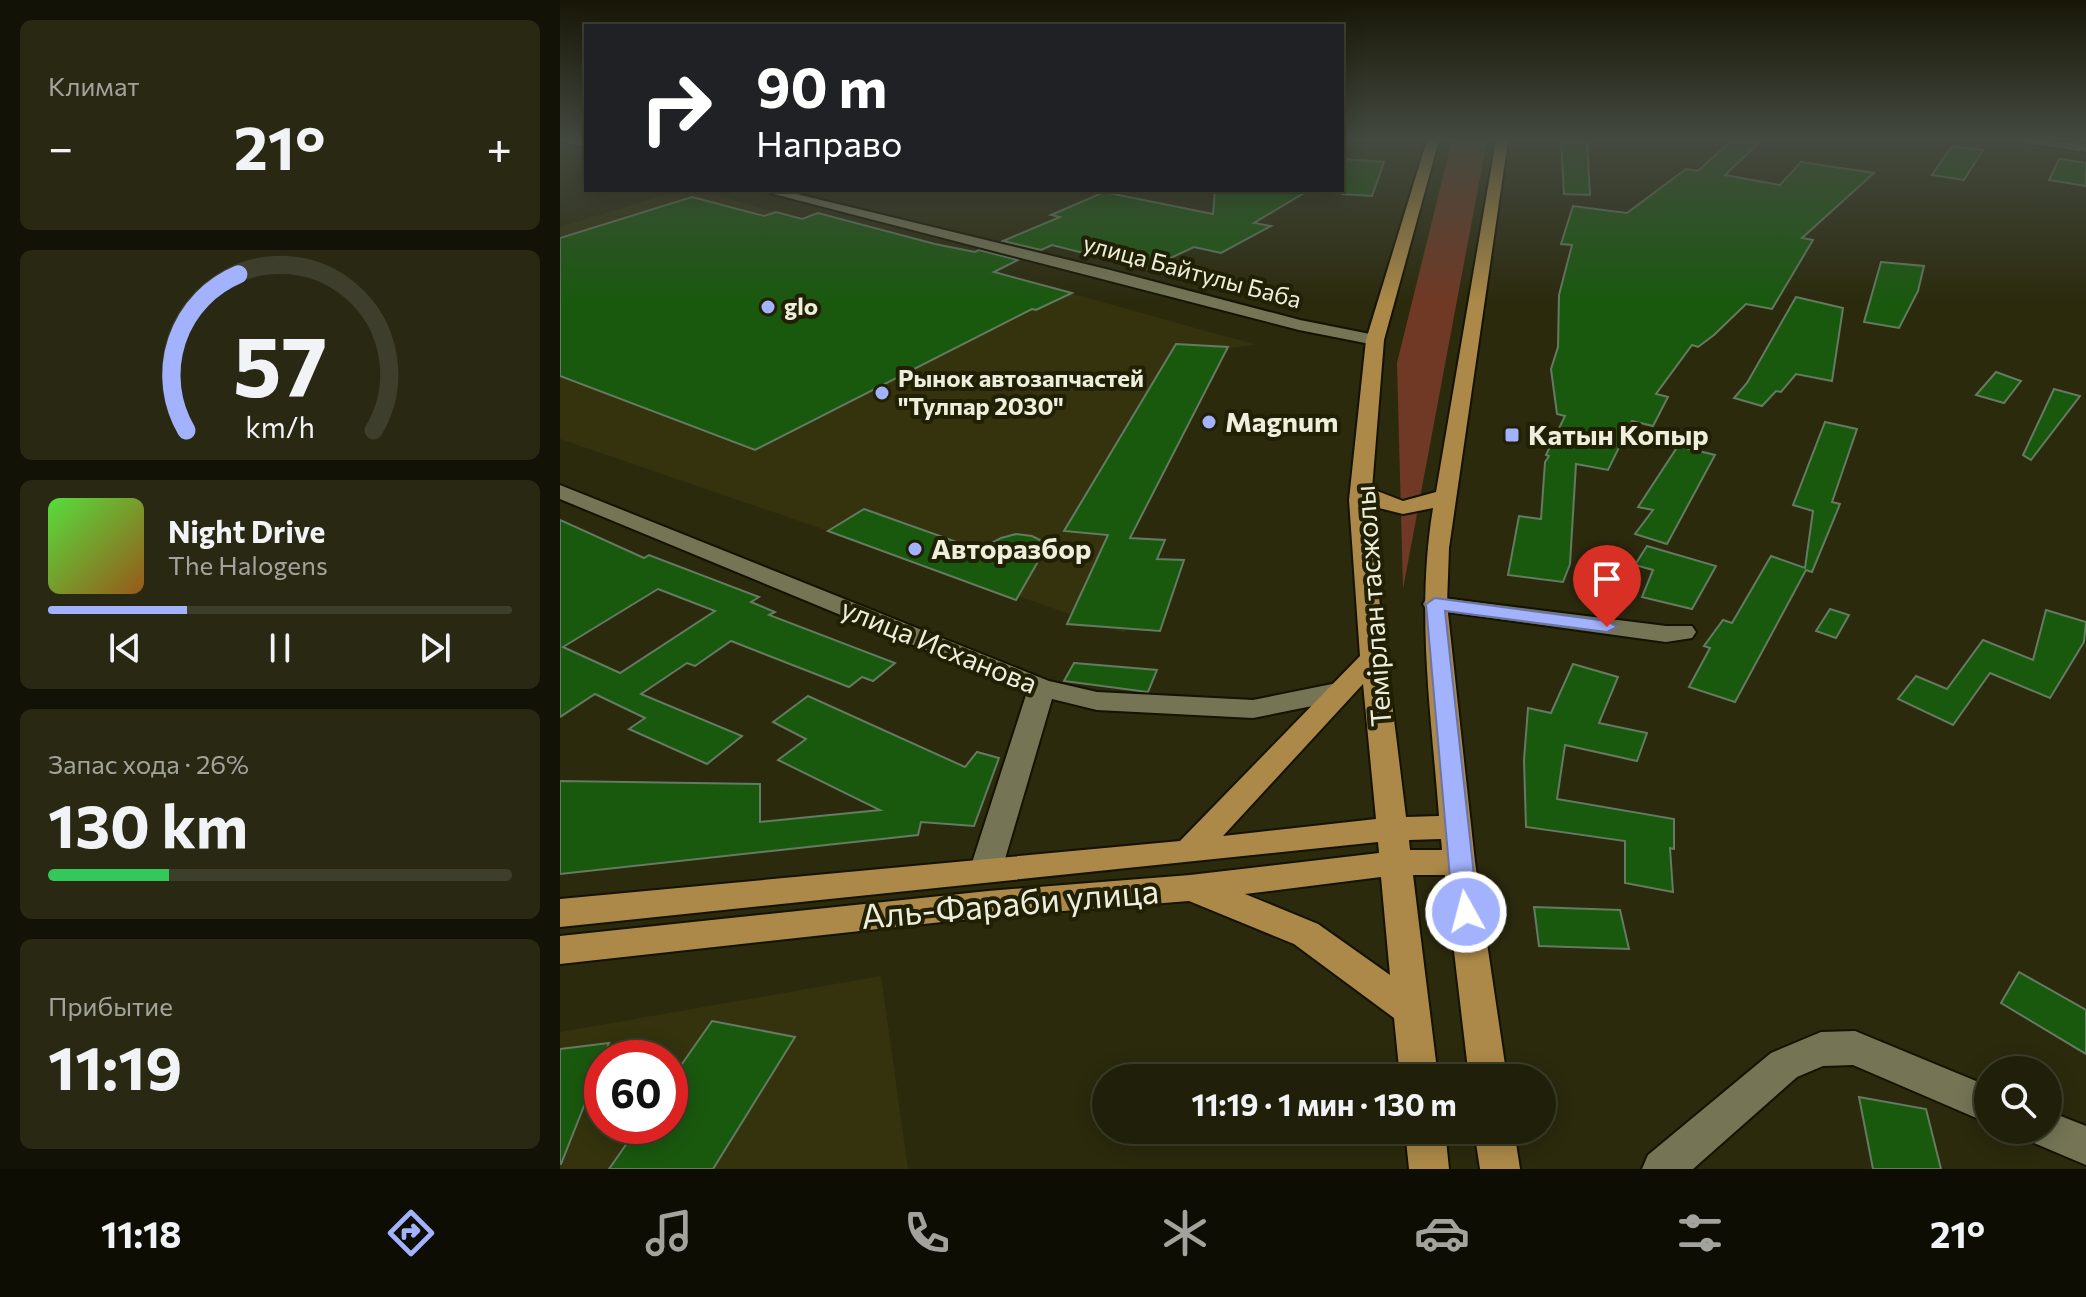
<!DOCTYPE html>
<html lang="ru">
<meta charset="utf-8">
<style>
:root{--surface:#20200a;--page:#282813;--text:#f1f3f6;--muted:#a2a39c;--line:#3d3e2b;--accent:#a3b2fd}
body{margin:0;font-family:Commissioner,sans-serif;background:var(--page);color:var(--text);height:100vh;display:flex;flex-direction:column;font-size:30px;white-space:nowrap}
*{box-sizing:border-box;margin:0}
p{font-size:26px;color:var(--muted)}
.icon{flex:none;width:44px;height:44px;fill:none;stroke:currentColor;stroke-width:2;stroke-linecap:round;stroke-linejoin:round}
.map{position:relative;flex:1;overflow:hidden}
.side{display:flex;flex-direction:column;gap:20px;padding:20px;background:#121206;width:560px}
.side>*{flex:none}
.banner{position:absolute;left:24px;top:24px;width:760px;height:168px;border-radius:0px;box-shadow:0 4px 20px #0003,0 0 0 2px var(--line);background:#202124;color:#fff;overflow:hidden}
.fabs{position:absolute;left:1414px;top:1056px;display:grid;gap:16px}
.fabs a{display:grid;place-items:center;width:88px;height:88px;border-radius:50%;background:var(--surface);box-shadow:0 4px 20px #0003,0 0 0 2px var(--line);font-size:40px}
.speed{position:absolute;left:24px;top:1040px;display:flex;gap:16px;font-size:40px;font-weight:700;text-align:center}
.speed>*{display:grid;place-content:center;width:104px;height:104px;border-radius:50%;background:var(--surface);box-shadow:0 4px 20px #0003,0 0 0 2px var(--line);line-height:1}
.speed .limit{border:12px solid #d22;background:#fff;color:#111}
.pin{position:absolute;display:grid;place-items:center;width:68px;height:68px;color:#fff;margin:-82px -34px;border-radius:50% 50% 50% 0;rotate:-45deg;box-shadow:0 0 8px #0007}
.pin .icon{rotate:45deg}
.me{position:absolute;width:88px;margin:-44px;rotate:353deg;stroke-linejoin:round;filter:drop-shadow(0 0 6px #0008)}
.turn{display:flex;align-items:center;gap:28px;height:168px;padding:0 40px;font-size:36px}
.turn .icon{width:104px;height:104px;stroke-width:2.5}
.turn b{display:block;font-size:56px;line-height:68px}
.big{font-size:60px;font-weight:700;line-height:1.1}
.side .tile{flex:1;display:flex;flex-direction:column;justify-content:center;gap:12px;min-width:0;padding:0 28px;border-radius:12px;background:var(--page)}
.side .dial{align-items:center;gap:0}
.dial svg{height:208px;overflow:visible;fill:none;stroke:var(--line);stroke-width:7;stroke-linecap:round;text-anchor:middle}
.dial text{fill:var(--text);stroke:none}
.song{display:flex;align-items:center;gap:24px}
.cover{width:96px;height:96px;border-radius:12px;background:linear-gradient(135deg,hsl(110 70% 55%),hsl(30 70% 35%))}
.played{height:8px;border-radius:4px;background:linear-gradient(90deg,var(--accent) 30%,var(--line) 30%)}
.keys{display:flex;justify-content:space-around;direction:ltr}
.heat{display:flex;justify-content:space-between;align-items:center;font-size:44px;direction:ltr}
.charge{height:12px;border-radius:6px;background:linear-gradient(90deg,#34c759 26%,var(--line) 0)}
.trip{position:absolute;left:532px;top:1064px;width:464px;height:80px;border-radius:40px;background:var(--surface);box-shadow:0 4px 20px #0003,0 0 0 2px var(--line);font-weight:700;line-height:80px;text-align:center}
.tabs{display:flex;height:128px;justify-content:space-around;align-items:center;background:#0d0d04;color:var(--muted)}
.tabs .icon{width:56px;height:56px}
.tabs .selected{color:var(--accent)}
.tabs b{font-size:36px;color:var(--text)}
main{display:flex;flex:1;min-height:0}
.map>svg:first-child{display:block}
</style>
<main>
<section class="side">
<div class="tile"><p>Климат</p>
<div class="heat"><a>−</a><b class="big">21°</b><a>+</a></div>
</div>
<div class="tile dial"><svg viewBox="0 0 100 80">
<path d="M14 69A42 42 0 1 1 86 69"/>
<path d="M14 69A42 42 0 0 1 34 9" stroke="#a3b2fd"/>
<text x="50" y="56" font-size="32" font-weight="700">57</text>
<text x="50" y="72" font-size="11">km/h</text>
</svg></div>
<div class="tile">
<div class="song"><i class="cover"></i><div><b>Night Drive</b><p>The Halogens</p></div></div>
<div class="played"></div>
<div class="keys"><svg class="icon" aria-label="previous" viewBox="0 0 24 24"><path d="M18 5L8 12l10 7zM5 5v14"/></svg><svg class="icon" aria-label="pause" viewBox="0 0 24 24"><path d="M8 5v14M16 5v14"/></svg><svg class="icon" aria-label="next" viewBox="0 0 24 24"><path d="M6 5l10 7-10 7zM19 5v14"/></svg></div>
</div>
<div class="tile"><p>Запас хода · 26%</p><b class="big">130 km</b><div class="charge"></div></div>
<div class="tile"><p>Прибытие</p><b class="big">11:19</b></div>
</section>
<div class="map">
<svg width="1526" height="1169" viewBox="0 0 1526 1169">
<rect width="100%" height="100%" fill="#2b2a0d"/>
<g fill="#34330e" fill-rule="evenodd">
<polygon points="120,190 139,190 339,249 448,276 697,345 668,348 571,537 565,633 0,439 0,227"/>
<path d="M321,976L348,1169H0V1032ZM42,1058H110V1126H42Z"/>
</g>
<polygon fill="#703925" points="892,140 927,140 843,589 837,363"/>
<g fill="#19590e" stroke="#657a62" stroke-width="2" fill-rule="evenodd">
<polygon points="1001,140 1027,140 1030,195 1004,194"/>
<polygon points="1172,140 1202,140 1165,175 1220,185 1241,162 1314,173 1242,238 1253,240 1212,309 1186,304 1154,335 1138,347 1132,345 1096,394 1108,397 1093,426 1072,421 1048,470 1016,464 1010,564 1003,582 948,575 959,516 981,519 985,462 989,456 986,455 1005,416 997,414 991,369 998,347 999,295 1012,245 1001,244 1013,206 1067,213 1126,169 1138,171"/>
<polygon points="1392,146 1423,150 1404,180 1372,175"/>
<polygon points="782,159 824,162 812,196 782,194"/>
<polygon points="1499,159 1526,163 1526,186 1489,180"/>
<polygon points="655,190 749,190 694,223 711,226 661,253 634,247 587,269 492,245 481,250 443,241 500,217 491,215 544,192 653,214"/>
<polygon points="132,197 204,216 216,212 242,219 258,213 375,244 415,252 419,250 458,260 434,272 512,293 476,310 472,309 195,450 0,376 0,238"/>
<polygon points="1321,262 1364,266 1358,291 1339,328 1304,322"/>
<polygon points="1236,297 1283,308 1272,381 1236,374 1221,392 1216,391 1202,406 1174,398 1187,383"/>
<polygon points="616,344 668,347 570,538 605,540 597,559 624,560 600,631 507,624 548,535 504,531"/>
<polygon points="1436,372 1461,381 1444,403 1416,395"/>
<polygon points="1494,389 1520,396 1471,460 1463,455"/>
<polygon points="1265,422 1297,429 1272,502 1280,504 1252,572 1246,570 1175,702 1129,687 1150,648 1144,646 1163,620 1172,623 1211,556 1245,568 1253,511 1233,505"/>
<polygon points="1118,446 1155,455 1107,544 1075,534 1093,510 1078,507"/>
<polygon points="304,509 419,550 441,538 456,534 472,536 488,544 456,600 268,531"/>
<path d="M0,520L84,558L89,555L199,597L191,602L215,612L209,615L335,663L313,681L302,677L289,687L171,641L135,666L127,663L81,694L182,736L147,764L69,729L85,718L35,694L0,717ZM98,589L155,611L60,673L3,647Z"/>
<polygon points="1087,546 1156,566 1132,609 1082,597 1093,570 1075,565"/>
<polygon points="1270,609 1289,615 1276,638 1256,631"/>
<polygon points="1486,610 1526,622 1524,642 1490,698 1430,673 1393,725 1338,699 1356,676 1387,689 1423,640 1473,660"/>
<polygon points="514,663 597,670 588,692 580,691 504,681"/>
<polygon points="1013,664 1058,677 1039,723 1087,733 1077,761 1005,745 997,799 1114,819 1114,849 1110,848 1113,892 1065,883 1065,841 966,827 964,760 968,708 991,713"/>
<polygon points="248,696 405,767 417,752 439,758 414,826 361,822 358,835 0,874 0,781 200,784 200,822 320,810 218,760 246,739 213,722"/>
<polygon points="974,907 1060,910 1069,949 979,946"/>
<polygon points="1459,972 1526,1010 1526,1054 1441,1003"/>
<polygon points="152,1021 235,1037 153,1169 49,1169 79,1126 110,1126 110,1081"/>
<polygon points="49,1043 1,1164 0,1164 0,1049"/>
<polygon points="1299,1097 1366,1109 1381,1169 1313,1169"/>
</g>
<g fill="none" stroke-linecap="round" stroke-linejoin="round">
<defs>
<g id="street">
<polygon points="3,140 26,141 26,147 5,142"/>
<polygon points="198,190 220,190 550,270 740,320 815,335 824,340 815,345 739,330"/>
<polygon points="875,597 1106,626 1132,626 1136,632 1132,638 1106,642 866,609 863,604 866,599"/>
<polygon points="1295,1031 1428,1086 1428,1123 1293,1065 1263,1066 1237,1077 1133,1169 1082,1169 1088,1155 1211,1053 1261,1032"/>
<polygon points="1488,1111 1526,1126 1526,1165 1474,1143 1468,1130 1488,1130"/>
</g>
<g id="secondary">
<polygon points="1460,140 1526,144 1526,152 1466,143"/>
<polygon points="0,485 489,681 537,692 693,700 777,683 787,686 791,692 787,698 777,701 693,718 537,710 492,699 442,869 437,878 426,882 415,878 410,869 467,692 0,499"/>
</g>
<g id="primary">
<path d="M867,140H879L824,340L812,489L843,501L876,492L936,140H948L889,548L887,604L915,862L947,1078H909L885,875H853L878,1078H840L834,1018L734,944L629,901L428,917L0,964V936L428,891L630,875L819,853L818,842L0,927V899L620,841L800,656L789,500L806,340ZM811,506L843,514L873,508C856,612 871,712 879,816L846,817L818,589ZM803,684L816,819L663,836ZM881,839L882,850H850L849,840ZM821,877L830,975L758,924L685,894Z"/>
<polygon points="845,1130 885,1130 889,1169 849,1169"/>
<polygon points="914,1130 954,1130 960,1169 920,1169"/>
</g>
</defs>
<use href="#street" stroke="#141200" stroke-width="4"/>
<use href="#secondary" stroke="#141200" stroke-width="4"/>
<use href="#primary" stroke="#141200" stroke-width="4"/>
<use href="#street" fill="#757556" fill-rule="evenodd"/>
<use href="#secondary" fill="#757556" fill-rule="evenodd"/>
<use href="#primary" fill="#ac8948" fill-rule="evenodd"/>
</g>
<linearGradient id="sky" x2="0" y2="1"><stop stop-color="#181707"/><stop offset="0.46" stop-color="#444a40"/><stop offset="1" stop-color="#444a40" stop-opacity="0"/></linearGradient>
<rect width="1526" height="304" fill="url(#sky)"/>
<polygon fill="#a3b2fd" stroke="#6a74a4" stroke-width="2" points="875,598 1047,621 1057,627 1047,632 885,611 918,912 915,919 906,922 897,919 893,912 866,604"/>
<g fill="#a3b2fd" stroke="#212004" stroke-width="3">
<circle cx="208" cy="307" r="8"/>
<circle cx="322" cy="393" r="8"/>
<circle cx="649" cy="422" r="8"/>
<rect x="944" y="427" width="16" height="16" rx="4"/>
<circle cx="355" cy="549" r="8"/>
</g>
<g text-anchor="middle" stroke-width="8" stroke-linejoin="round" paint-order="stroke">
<g font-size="24" fill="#eed" stroke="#212004">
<text transform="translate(632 272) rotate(15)" y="8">улица Байтулы Баба</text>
</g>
<g font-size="24" font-weight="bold" fill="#eed" stroke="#212004" text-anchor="start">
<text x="224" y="315">glo</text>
<text x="338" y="387">Рынок автозапчастей<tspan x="338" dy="28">"Тулпар 2030"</tspan></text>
</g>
<g font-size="28" font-weight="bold" fill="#eed" stroke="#212004" text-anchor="start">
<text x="665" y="432">Magnum</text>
<text x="968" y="445">Катын Копыр</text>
<text x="371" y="559">Авторазбор</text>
</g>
<g font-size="28" fill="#eed" stroke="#212004">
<text transform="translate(813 606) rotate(-94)" y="10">Темірлан тасжолы</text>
<text transform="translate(379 646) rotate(22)" y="10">улица Исханова</text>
</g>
<g font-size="34" fill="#eed" stroke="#212004">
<text transform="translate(450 904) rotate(-5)" y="12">Аль-Фараби улица</text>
</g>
</g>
</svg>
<div class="fabs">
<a><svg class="icon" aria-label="search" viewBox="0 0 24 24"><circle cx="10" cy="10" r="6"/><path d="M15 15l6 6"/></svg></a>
</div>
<div class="speed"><div class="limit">60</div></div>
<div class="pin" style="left:1047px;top:627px;background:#d93025"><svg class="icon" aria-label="arrive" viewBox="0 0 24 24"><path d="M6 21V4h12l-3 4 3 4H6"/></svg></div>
<svg class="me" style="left:906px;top:912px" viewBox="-20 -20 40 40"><circle r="17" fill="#a3b2fd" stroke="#fff" stroke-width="3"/><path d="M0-11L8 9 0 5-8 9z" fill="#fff"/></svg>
<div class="trip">11:19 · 1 мин · 130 m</div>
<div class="banner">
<div class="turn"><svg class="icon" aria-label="right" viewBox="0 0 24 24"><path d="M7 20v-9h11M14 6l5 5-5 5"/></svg><div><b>90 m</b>Направо</div></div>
</div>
</div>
</main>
<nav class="tabs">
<b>11:18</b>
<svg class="icon selected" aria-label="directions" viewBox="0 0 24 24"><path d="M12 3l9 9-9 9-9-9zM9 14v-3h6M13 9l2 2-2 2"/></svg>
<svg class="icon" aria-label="music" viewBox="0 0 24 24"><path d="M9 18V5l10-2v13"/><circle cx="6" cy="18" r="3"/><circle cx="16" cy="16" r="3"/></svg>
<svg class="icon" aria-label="phone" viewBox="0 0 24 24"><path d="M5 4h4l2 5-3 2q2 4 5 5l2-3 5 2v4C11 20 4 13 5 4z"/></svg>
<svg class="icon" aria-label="climate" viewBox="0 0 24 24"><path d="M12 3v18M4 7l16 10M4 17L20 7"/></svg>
<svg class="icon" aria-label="car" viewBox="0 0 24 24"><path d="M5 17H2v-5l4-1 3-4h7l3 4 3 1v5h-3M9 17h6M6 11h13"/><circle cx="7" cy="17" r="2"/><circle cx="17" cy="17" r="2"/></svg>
<svg class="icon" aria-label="filters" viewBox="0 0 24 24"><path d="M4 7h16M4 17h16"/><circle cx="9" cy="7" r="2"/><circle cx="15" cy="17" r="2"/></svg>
<b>21°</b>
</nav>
